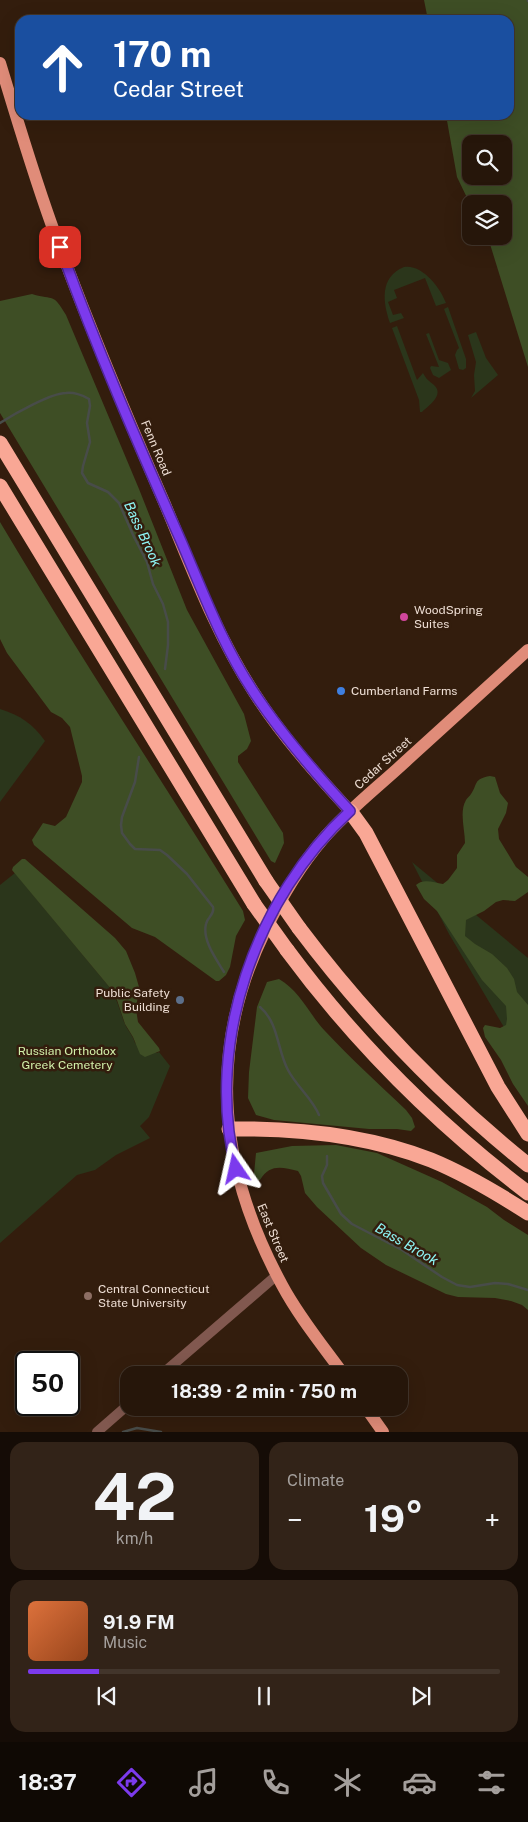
<!DOCTYPE html>
<meta charset="utf-8">
<style>
:root{--surface:#26160a;--page:#322318;--text:#f1f3f6;--muted:#a49f9c;--line:#42352b;--accent:#7c3aed}
body{margin:0;font-family:"Public Sans",sans-serif;background:var(--page);color:var(--text);height:100vh;display:flex;flex-direction:column;font-size:19px;white-space:nowrap}
*{box-sizing:border-box;margin:0}
p{font-size:16px;color:var(--muted)}
.icon{flex:none;width:28px;height:28px;fill:none;stroke:currentColor;stroke-width:2;stroke-linecap:round;stroke-linejoin:round}
.map{position:relative;height:1432px;overflow:hidden}
.side{display:flex;flex-direction:column;gap:10px;padding:10px;background:#150c06;flex:1}
.side>*{flex:none}
.banner{position:absolute;left:15px;top:15px;width:499px;height:105px;border-radius:15px;box-shadow:0 5px 20px #0002,0 0 0 1px var(--line);background:#1a4fa0;color:#fff;overflow:hidden}
.controls{position:absolute;left:462px;top:135px;display:grid;gap:10px}
.controls a{display:grid;place-items:center;width:50px;height:50px;border-radius:10px;background:var(--surface);box-shadow:0 5px 20px #0002,0 0 0 1px var(--line);font-size:25px}
.speed{position:absolute;left:15px;top:1351px;display:flex;gap:10px;font-size:25px;font-weight:700;text-align:center}
.speed>*{display:grid;place-content:center;width:65px;height:65px;border-radius:50%;background:var(--surface);box-shadow:0 5px 20px #0002,0 0 0 1px var(--line);line-height:1}
.speed .limit{border:2px solid #111;border-radius:8px;background:#fff;color:#111}
.pin{position:absolute;display:grid;place-items:center;width:42px;height:42px;color:#fff;margin:-21px;border-radius:10px;box-shadow:0 2px 8px #0006}
.me{position:absolute;width:55px;margin:-28px;rotate:349deg;stroke-linejoin:round;filter:drop-shadow(0 0 4px #0008)}
.turn{display:flex;align-items:center;gap:18px;height:105px;padding:0 15px;font-size:22px}
.turn .icon{width:65px;height:65px;stroke-width:2.5}
.turn b{display:block;font-size:35px;line-height:42px}
.big{font-size:38px;font-weight:700;line-height:1.1}
.side .widget{flex:1;display:flex;flex-direction:column;justify-content:center;gap:8px;min-width:0;padding:0 18px;border-radius:15px;background:var(--page)}
.side .dial{align-items:center;gap:0}
.dial b{font-size:65px;line-height:1}
.song{display:flex;align-items:center;gap:15px}
.cover{width:60px;height:60px;border-radius:8px;background:linear-gradient(135deg,hsl(20 70% 55%),hsl(20 70% 35%))}
.played{height:5px;border-radius:2px;background:linear-gradient(90deg,var(--accent) 15%,var(--line) 15%)}
.keys{display:flex;justify-content:space-around;direction:ltr}
.heat{display:flex;justify-content:space-between;align-items:center;font-size:28px;direction:ltr}
.side .tiles{flex:1;display:grid;gap:10px;grid-template-columns:1fr 1fr}
.widget:last-child{grid-column:span 2}
.trip{position:absolute;left:120px;top:1366px;width:288px;height:50px;border-radius:15px;background:var(--surface);box-shadow:0 5px 20px #0002,0 0 0 1px var(--line);font-weight:700;line-height:50px;text-align:center}
.tab-bar{display:flex;height:80px;justify-content:space-around;align-items:center;background:#0f0904;color:var(--muted)}
.tab-bar .icon{width:35px;height:35px}
.tab-bar .selected{color:var(--accent)}
.tab-bar b{font-size:22px;color:var(--text)}
.map>svg:first-child{display:block}
</style>
<div class="map">
<svg width="528" height="1432" viewBox="0 0 528 1432">
<rect width="100%" height="100%" fill="#331d0d"/>
<g fill="#2b361b">
<path d="M404,267C422,264 440,287 446,303L436,306L425,278L394,290L397,298L388,302L393,315L401,313L404,318L390,323C383,303 379,277 404,267Z"/>
<polygon points="448,307 466,359 466,368 463,370 459,369 455,355 457,350 459,348 444,309"/>
<path d="M397,326L417,380L423,373C426,379 429,381 434,385C445,395 428,406 422,412H420L419,400L392,328Z"/>
<polygon points="476,332 486,358 498,375 471,398 475,391 474,375 476,362 468,335"/>
<polygon points="429,333 439,360 448,363 451,370 439,378 433,375 430,368 431,366 439,367 426,334"/>
<path d="M0,709C20,715 33,724 45,741L0,802Z"/>
<polygon points="412,862 528,958 528,1068 449,934"/>
<path d="M15,873L111,989C117,1000 120,1010 124,1022C127,1030 133,1035 135,1043L157,1053L159,1052L170,1066L149,1117L140,1126L150,1138L116,1155L95,1170L77,1175L0,1243V885Z"/>
</g>
<g fill="#3e4e25" fill-rule="evenodd">
<path d="M424,0H528V367L490,244L486,236H504V204H471V206L457,177L446,115H509V20H428ZM471,144H504V176H471Z"/>
<path d="M32,294C55,301 52,292 66,315L139,489L187,610L244,714L251,741L247,749L238,756V762L283,833L284,843L275,863L271,861L0,413V301Z"/>
<path d="M0,522C78,654 163,782 243,911L245,920L236,936L230,967L226,975L219,981H216L155,937L132,928L34,845L32,840L43,823L55,826L66,817L82,782V776L70,727L62,718L51,712L7,653L0,639Z"/>
<path d="M490,776L495,777L500,793L508,803L506,813L498,829L499,839L516,867L528,877V892L515,901L503,900L496,902L484,911L466,920L465,936L475,944L492,954L507,968L514,979L517,992L528,1005V1106L513,1084L501,1060L485,1037L483,1028L485,1025L500,1028L506,1025L507,1019L506,1006L482,980L437,911L424,899L416,885C424,878 434,883 443,884L448,880L457,868V855L465,843C465,829 459,812 466,800C467,798 470,796 471,794C478,784 473,779 490,776Z"/>
<polygon points="22,859 25,859 115,938 126,951 135,973 139,987 136,1009 138,1022 159,1048 160,1051 145,1057 140,1054 133,1037 125,1024 117,1000 111,989 12,870 13,867"/>
<path d="M279,979C300,991 309,1014 325,1031C351,1059 379,1084 406,1110L412,1118L415,1127L411,1131L397,1129H369L274,1120L256,1115L248,1098L249,1072L257,1007L267,982Z"/>
<path d="M336,1145L377,1153L442,1182L487,1207L504,1220L528,1235V1310L522,1305L511,1301L495,1298L458,1297L446,1294L386,1265L361,1248L317,1207L305,1193L301,1176L298,1171C281,1167 270,1164 260,1180H256L254,1174L256,1153L292,1146Z"/>
</g>
<g fill="none" stroke-linecap="round" stroke-linejoin="round">
<g stroke="#484c49" stroke-width="2.5">
<polyline points="528,0 528,1"/>
<path d="M0,423C14,414 51,393 66,393C73,392 83,395 89,399L90,406L87,423L90,442L83,466L82,473L88,483L108,492L119,503L134,537L147,562L153,584L163,604L168,622V645L165,669"/>
<path d="M139,757L135,782L122,817L121,825L122,833L130,844L135,849L160,850L167,855L187,874L213,907C215,915 207,917 206,924C202,940 216,959 224,972"/>
<path d="M260,1007C279,1023 277,1050 288,1070C297,1087 312,1098 319,1115"/>
<polyline points="327,1156 327,1165 322,1176 323,1183 341,1214 352,1224 402,1250 442,1277 457,1285 470,1287 495,1283 508,1284 528,1290"/>
<polyline points="123,1432 137,1428 161,1432"/>
</g>
<g stroke="#81584f" stroke-width="10">
<polyline points="161,1375 277,1275"/>
<polyline points="97,1432 129,1404"/>
</g>
<g stroke="#e08c79" stroke-width="12">
<path d="M0,63C16,116 32,170 51,223C85,317 124,410 164,502C191,566 215,632 253,691C281,735 315,773 350,811"/>
<path d="M344,1375C323,1346 299,1317 282,1285C219,1169 206,1052 265,931C281,898 299,867 323,839C348,810 378,787 406,761C447,724 487,687 528,650"/>
<polyline points="366,1408 383,1432"/>
</g>
<g stroke="#f9a795" stroke-width="15">
<polyline points="0,443 266,881"/>
<polyline points="0,486 254,904"/>
<polyline points="350,811 366,833 498,1087 528,1134"/>
<path d="M299,928C366,1017 441,1095 528,1165"/>
<path d="M287,950C355,1042 437,1124 528,1193"/>
<path d="M229,1129C297,1128 367,1135 431,1160C465,1174 497,1193 528,1213"/>
</g>
<g stroke="#f9a795" stroke-width="15">
<polyline points="266,881 299,928"/>
<polyline points="254,904 287,950"/>
</g>
</g>
<g fill="none" stroke-linecap="round" stroke-linejoin="round">
<defs>
<path id="route" d="M60,247C96,347 138,444 181,541C203,592 222,644 253,691C281,734 315,773 350,811C256,897 204,1044 236,1169"/>
</defs>
<use href="#route" stroke="#51269a" stroke-width="12"/>
<use href="#route" stroke="#7c3aed" stroke-width="9"/>
</g>
<circle fill="#d1479c" stroke="#331d0d" stroke-width="2" cx="404" cy="617" r="5"/>
<circle fill="#3f7fe0" stroke="#331d0d" stroke-width="2" cx="341" cy="691" r="5"/>
<circle fill="#5c6f8a" stroke="#331d0d" stroke-width="2" cx="180" cy="1000" r="5"/>
<circle fill="#8d6e63" stroke="#331d0d" stroke-width="2" cx="88" cy="1296" r="5"/>
<g text-anchor="middle" stroke-width="5" stroke-linejoin="round" paint-order="stroke">
<g font-size="12" fill="#efdfd5" stroke="#331d0d">
<text transform="translate(156 448) rotate(67)" y="4">Fenn Road</text>
<text transform="translate(383 763) rotate(-42)" y="4">Cedar Street</text>
<text transform="translate(273 1233) rotate(67)" y="4">East Street</text>
</g>
<g font-size="12" fill="#efdfd5" stroke="#331d0d" text-anchor="start">
<text x="414" y="614">WoodSpring<tspan x="414" dy="14">Suites</tspan></text>
<text x="351" y="695">Cumberland Farms</text>
<text x="170" y="997" text-anchor="end">Public Safety<tspan x="170" dy="14">Building</tspan></text>
<text x="98" y="1293">Central Connecticut<tspan x="98" dy="14">State University</tspan></text>
</g>
<g font-size="12" fill="#d2f0aa" stroke="#331d0d">
<text x="67" y="1055">Russian Orthodox<tspan x="67" dy="14">Greek Cemetery</tspan></text>
</g>
<g font-size="14" font-style="italic" fill="#8ef5f4" stroke="#331d0d">
<text transform="translate(143 534) rotate(65)" y="5">Bass Brook</text>
<text transform="translate(407 1244) rotate(30)" y="5">Bass Brook</text>
</g>
</g>
</svg>
<div class="controls">
<a><svg class="icon" aria-label="search" viewBox="0 0 24 24"><circle cx="10" cy="10" r="6"/><path d="M15 15l6 6"/></svg></a>
<a><svg class="icon" aria-label="layers" viewBox="0 0 24 24"><path d="M12 4l9 5-9 5-9-5zM3 14l9 5 9-5"/></svg></a>
</div>
<div class="speed"><div class="limit">50</div></div>
<div class="pin" style="left:60px;top:247px;background:#d93025"><svg class="icon" aria-label="arrive" viewBox="0 0 24 24"><path d="M6 21V4h12l-3 4 3 4H6"/></svg></div>
<svg class="me" style="left:236px;top:1169px" viewBox="-20 -20 40 40"><path d="M0-17L14 15 0 8-14 15z" fill="#7c3aed" stroke="#fff" stroke-width="4"/></svg>
<div class="trip">18:39 · 2 min · 750 m</div>
<div class="banner">
<div class="turn"><svg class="icon" aria-label="ahead" viewBox="0 0 24 24"><path d="M12 20V5M6 11l6-6 6 6"/></svg><div><b>170 m</b>Cedar Street</div></div>
</div>
</div>
<section class="side">
<div class="tiles">
<div class="widget dial"><b>42</b><p>km/h</p></div>
<div class="widget"><p>Climate</p>
<div class="heat"><a>−</a><b class="big">19°</b><a>+</a></div>
</div>
<div class="widget">
<div class="song"><i class="cover"></i><div><b>91.9 FM</b><p>Music</p></div></div>
<div class="played"></div>
<div class="keys"><svg class="icon" aria-label="previous" viewBox="0 0 24 24"><path d="M18 5L8 12l10 7zM5 5v14"/></svg><svg class="icon" aria-label="pause" viewBox="0 0 24 24"><path d="M8 5v14M16 5v14"/></svg><svg class="icon" aria-label="next" viewBox="0 0 24 24"><path d="M6 5l10 7-10 7zM19 5v14"/></svg></div>
</div>
</div>
</section>
<nav class="tab-bar">
<b>18:37</b>
<svg class="icon selected" aria-label="directions" viewBox="0 0 24 24"><path d="M12 3l9 9-9 9-9-9zM9 14v-3h6M13 9l2 2-2 2"/></svg>
<svg class="icon" aria-label="music" viewBox="0 0 24 24"><path d="M9 18V5l10-2v13"/><circle cx="6" cy="18" r="3"/><circle cx="16" cy="16" r="3"/></svg>
<svg class="icon" aria-label="phone" viewBox="0 0 24 24"><path d="M5 4h4l2 5-3 2q2 4 5 5l2-3 5 2v4C11 20 4 13 5 4z"/></svg>
<svg class="icon" aria-label="climate" viewBox="0 0 24 24"><path d="M12 3v18M4 7l16 10M4 17L20 7"/></svg>
<svg class="icon" aria-label="car" viewBox="0 0 24 24"><path d="M5 17H2v-5l4-1 3-4h7l3 4 3 1v5h-3M9 17h6M6 11h13"/><circle cx="7" cy="17" r="2"/><circle cx="17" cy="17" r="2"/></svg>
<svg class="icon" aria-label="filters" viewBox="0 0 24 24"><path d="M4 7h16M4 17h16"/><circle cx="9" cy="7" r="2"/><circle cx="15" cy="17" r="2"/></svg>
</nav>
